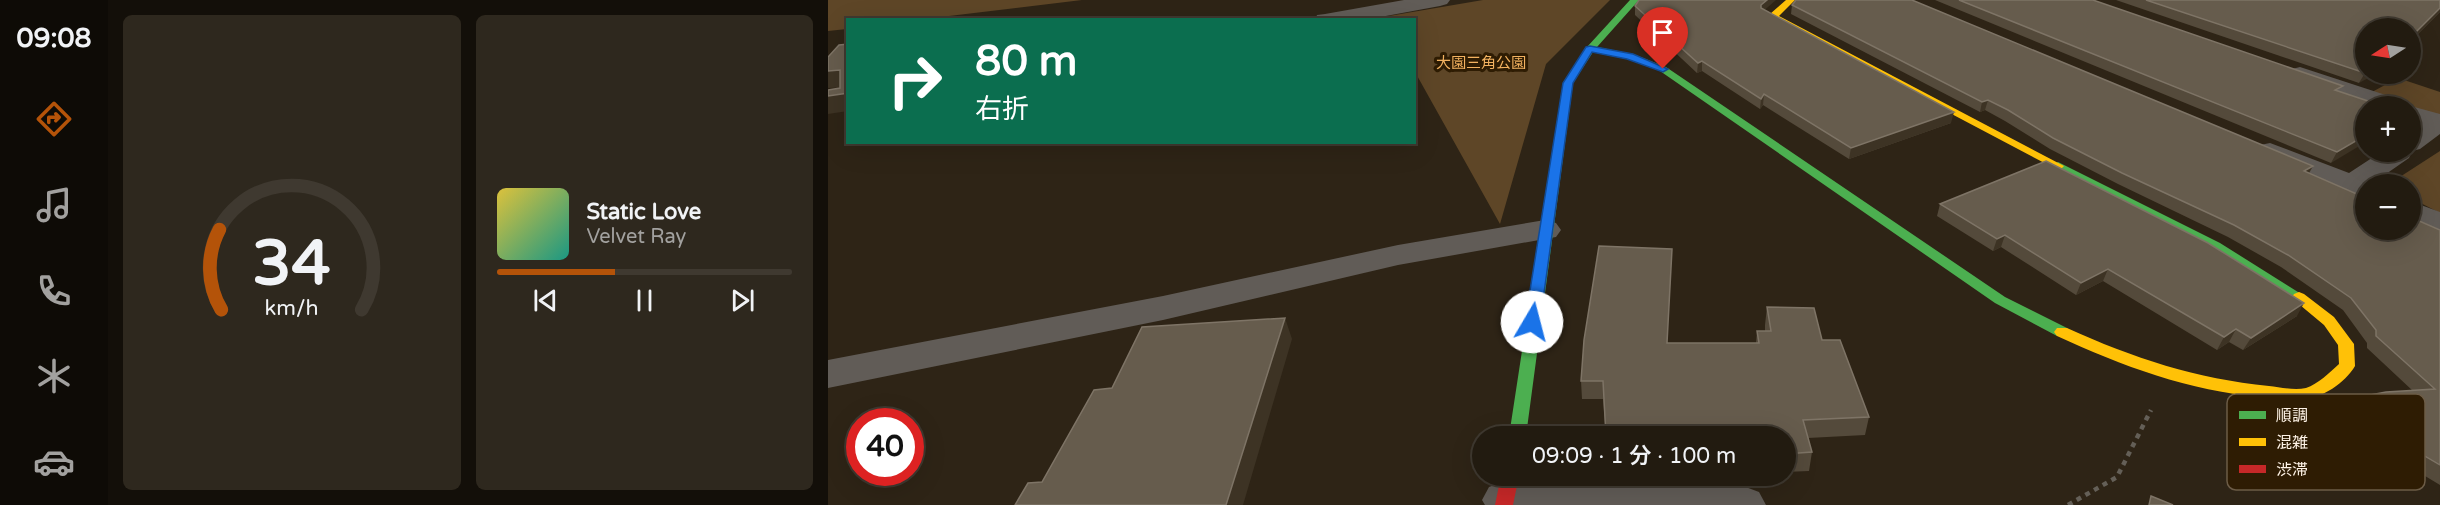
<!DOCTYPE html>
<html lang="ja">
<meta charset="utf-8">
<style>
:root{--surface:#221b10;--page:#2e281e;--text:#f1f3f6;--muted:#a2a19f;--line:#3f3930;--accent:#b45309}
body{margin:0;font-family:"Varela Round","Noto Sans JP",sans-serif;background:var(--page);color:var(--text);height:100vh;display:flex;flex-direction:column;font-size:22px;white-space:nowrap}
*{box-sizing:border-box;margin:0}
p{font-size:20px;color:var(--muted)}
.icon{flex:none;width:33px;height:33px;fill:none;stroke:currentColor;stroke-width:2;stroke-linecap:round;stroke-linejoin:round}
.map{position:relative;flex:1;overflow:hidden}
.details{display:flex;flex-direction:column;gap:15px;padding:15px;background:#130f09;width:720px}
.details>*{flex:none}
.top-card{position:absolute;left:18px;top:18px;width:570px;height:126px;border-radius:0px;box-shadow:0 6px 24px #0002,0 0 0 2px var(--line);background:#0b6e4f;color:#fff;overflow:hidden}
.needle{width:39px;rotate:258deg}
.fabs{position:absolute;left:1527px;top:18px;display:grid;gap:12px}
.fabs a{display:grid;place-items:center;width:66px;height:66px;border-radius:50%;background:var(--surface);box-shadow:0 6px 24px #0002,0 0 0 2px var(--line);font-size:30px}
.speed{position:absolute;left:18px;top:408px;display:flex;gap:12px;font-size:30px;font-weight:700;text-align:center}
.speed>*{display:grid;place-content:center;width:78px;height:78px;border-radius:50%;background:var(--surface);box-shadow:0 6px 24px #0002,0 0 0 2px var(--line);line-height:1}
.speed .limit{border:9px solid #d22;background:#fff;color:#111}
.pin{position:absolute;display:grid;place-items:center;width:51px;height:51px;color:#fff;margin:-62px -26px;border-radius:50% 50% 50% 0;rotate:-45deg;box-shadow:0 0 6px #0007}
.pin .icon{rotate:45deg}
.me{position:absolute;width:66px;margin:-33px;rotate:8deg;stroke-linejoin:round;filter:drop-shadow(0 0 4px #0008)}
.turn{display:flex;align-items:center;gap:21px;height:126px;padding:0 30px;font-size:27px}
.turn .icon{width:78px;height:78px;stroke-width:2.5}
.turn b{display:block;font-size:42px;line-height:51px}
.details .tile{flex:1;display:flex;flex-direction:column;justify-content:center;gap:9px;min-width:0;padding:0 21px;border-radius:9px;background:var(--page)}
.details .dial{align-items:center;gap:0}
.dial svg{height:156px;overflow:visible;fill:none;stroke:var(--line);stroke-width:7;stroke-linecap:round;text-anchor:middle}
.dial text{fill:var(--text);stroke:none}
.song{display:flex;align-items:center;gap:18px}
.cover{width:72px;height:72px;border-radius:9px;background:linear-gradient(135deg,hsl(50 70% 55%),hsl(170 70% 35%))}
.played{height:6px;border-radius:3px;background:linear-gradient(90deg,var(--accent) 40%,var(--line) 40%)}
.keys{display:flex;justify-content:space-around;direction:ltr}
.details .tiles{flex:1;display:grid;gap:15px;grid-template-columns:repeat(2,1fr)}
.trip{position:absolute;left:644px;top:426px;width:324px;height:60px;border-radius:30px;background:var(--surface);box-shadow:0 6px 24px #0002,0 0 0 2px var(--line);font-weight:600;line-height:60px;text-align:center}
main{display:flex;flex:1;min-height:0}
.dock{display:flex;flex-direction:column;width:108px;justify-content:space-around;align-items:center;background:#0e0b06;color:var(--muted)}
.dock .icon{width:42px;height:42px}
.dock .selected{color:var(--accent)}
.dock b{font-size:27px;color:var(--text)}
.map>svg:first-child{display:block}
</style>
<main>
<nav class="dock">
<b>09:08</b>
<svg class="icon selected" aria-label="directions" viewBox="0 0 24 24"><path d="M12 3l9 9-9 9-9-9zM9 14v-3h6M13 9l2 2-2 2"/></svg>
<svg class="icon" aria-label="music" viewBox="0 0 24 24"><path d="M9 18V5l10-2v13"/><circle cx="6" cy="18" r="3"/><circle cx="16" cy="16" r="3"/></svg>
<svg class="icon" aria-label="phone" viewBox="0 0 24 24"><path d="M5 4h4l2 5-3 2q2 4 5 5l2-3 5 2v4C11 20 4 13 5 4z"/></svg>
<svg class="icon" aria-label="climate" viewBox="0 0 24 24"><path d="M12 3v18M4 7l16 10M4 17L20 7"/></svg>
<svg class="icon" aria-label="car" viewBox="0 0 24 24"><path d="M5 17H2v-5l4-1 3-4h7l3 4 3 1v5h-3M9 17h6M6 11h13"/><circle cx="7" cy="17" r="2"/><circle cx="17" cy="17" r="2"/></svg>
</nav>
<section class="details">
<div class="tiles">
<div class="tile dial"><svg viewBox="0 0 100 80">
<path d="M14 69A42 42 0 1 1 86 69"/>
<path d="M14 69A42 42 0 0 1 13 28" stroke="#b45309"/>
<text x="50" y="56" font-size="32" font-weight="700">34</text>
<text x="50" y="72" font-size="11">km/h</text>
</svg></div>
<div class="tile">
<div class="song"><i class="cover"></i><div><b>Static Love</b><p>Velvet Ray</p></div></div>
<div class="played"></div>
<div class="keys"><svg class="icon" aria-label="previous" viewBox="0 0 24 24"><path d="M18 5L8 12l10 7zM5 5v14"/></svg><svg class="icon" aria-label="pause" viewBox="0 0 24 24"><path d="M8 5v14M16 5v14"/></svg><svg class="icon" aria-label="next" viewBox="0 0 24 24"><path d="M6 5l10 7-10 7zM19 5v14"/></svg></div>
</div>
</div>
</section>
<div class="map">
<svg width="1612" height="505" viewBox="0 0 1612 505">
<rect width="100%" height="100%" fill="#2e2416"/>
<g fill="#5e4627">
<polygon points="0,0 254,0 96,19 20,20 19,29 0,31"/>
<polygon points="655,0 782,0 718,64 672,224 587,72 586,20 557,19 555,17"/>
<polygon points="1570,78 1612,92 1612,118 1544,92"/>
<polygon points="1612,151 1612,213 1583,198 1582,184 1567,184 1564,182"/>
</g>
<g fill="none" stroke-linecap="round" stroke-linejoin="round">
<polyline stroke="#645f57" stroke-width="4.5" stroke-dasharray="5 5" stroke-linecap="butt" points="1240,505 1289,477 1323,410"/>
<g fill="#615c57" fill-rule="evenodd">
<polygon points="576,0 622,0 619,4 612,6 536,20 487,20 489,15 497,14"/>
<polygon points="1472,67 1576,101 1579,105 1612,114 1612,134 1592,149 1584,151 1581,158 1545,183 1548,184 1538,184 1538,200 1432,157 1428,151 1432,145 1442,143 1521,173 1553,152 1582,152 1582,130 1591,124 1582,121 1582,106 1544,106 1464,79 1460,74 1464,69"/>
<polygon points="1582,201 1612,212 1612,232 1582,222"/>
<polygon points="717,220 728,223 733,230 728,237 570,265 335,320 0,388 0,360 335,296 570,245"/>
<polygon points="677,481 915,486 931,492 938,505 657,505 654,500 661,487"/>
</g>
<g fill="#4caf50" fill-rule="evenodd">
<polygon points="802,0 811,0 769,47 805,54 838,67 1177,297 1239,328 1242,332 1239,336 1229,336 1167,303 832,71 800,58 765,52 745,83 698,436 681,436 735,83 759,47"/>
<polygon points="1230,162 1392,243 1478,297 1471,302 1466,300 1382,249 1226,168 1224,166 1226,164"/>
</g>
<g fill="#ffc107" fill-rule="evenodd">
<polygon points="958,0 967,0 951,16 1236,166 1234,168 1226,168 942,18 942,14"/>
<path d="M1471,292L1476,294L1506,317L1523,340L1526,344L1527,366C1517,383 1494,398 1475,400C1461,402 1447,399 1434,397C1361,391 1294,366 1229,336L1226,332L1229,328H1239C1305,358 1369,379 1441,386C1452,387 1466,391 1478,388C1490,384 1501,373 1511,364L1510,345L1496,325L1466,300L1464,297L1466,294Z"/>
</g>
<polygon fill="#c62828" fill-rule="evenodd" points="673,476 691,476 685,505 667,505"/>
</g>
<g fill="#544a3b">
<polygon points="1107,0 1265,0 1512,92 1555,106 1503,163"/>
<polygon points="1288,0 1612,0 1612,12 1582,42 1538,74 1531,83"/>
<polygon points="964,5 1481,173 1612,230 1612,485 1496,415 1505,402 1585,391 1539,348 1539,343 1515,310 1453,267 1400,237 1290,184 1222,149 1177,121 1157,110 1152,112 963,14"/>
<polygon points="807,6 937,10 1123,123 1021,159 935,105 932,109 874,71 869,73 807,15"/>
<polygon points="1112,204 1469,316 1415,350 1401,342 1389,350 1275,281 1248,295 1173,247 1165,251 1109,216"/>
<polygon points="843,266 839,343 928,343 929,331 937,331 937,325 939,307 994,340 1041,417 1037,435 980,438 984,452 981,471 957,472 957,436 778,436 775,399 754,399 753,381"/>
</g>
<g fill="#3d3324">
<polygon points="939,0 948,0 932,14 933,5"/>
<polygon points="1612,8 1612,12 1582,42 1582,38"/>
<polygon points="874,61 874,71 869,73 870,63"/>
<polygon points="12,70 20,87 0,88 0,71"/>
<polygon points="1537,73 1548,74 1531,83"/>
<polygon points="20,93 20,111 0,114 0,96"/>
<polygon points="936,94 935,105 932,109 933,99"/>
<polygon points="1160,100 1157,110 1152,112 1154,102"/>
<polygon points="1126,112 1123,123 1021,159 1023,148"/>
<polygon points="1538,135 1538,142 1503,163 1509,152"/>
<polygon points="1485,166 1479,177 1476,171"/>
<polygon points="1177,235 1173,247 1165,251 1169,239"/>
<polygon points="1280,269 1275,281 1248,295 1253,283"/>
<polygon points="1476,303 1469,316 1415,350 1423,338"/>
<polygon points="457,318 464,339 415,505 398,505"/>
<polygon points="1408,329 1401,342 1389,350 1396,337"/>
</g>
<g fill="#665c4d" stroke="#7e7466" stroke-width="1.5">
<polygon points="811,0 939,0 933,5 933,8 1126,112 1023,148 936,94 933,99 874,61 870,63 807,6"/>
<polygon points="968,0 1084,0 1485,166 1476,171 1538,198 1538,230 1582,230 1582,217 1612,230 1612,465 1505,402 1558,392 1607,389 1548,336 1548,330 1523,298 1460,255 1406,225 1294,173 1225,138 1180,110 1160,100 1154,102 964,5"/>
<polygon points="1131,0 1265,0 1515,86 1507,90 1555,106 1538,106 1538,135 1509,152"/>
<polygon points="1318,0 1612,0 1612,8 1582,38 1582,28 1538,28 1537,73"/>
<polygon points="20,44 20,93 0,96 0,90 12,88 12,70 0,71 0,57 11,45"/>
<polygon points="1218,161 1380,243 1476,303 1423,338 1408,329 1396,337 1280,269 1253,283 1177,235 1169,239 1112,204"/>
<polygon points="771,246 844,249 839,343 931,343 929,331 943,331 939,307 986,308 994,340 1012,340 1041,417 975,420 984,452 957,454 957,436 778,436 775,381 753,381 756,340"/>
<polygon points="457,318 398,505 187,505 200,483 214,482 266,390 284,388 314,327"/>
<polygon points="1323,496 1345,505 1321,505"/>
</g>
<polygon fill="#1a73e8" stroke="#114b97" stroke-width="1.5" points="762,46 805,54 840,69 835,72 799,59 764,52 745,83 712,322 704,327 697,322 735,83 758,47"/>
<g text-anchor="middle" stroke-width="6" stroke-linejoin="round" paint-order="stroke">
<g font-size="15" fill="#f3b260" stroke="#2e1c03">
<text x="653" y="68">大園三角公園</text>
</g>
</g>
<rect x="1399" y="394" width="198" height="96" rx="9" fill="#2e1c03" stroke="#6c5c47" stroke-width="1.5"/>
<rect x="1411" y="411" width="27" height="8" fill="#4caf50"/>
<rect x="1411" y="438" width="27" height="8" fill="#ffc107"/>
<rect x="1411" y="465" width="27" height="8" fill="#c62828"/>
<g font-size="16" fill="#fef3e7">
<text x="1448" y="421">順調</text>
<text x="1448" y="448">混雑</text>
<text x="1448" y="475">渋滞</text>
</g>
</svg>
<div class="fabs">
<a><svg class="needle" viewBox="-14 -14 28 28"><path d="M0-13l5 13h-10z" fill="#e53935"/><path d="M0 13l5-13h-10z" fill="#a2a19f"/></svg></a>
<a>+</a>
<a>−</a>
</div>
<div class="speed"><div class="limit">40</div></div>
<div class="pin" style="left:835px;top:69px;background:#d93025"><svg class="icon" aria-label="arrive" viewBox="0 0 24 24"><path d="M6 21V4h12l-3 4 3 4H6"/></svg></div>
<svg class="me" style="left:704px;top:322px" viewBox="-20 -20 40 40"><circle r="19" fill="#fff"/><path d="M0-13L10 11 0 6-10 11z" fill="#1a73e8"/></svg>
<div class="trip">09:09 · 1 分 · 100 m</div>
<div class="top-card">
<div class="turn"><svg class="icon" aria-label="right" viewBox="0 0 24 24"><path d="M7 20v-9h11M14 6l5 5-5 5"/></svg><div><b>80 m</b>右折</div></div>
</div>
</div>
</main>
